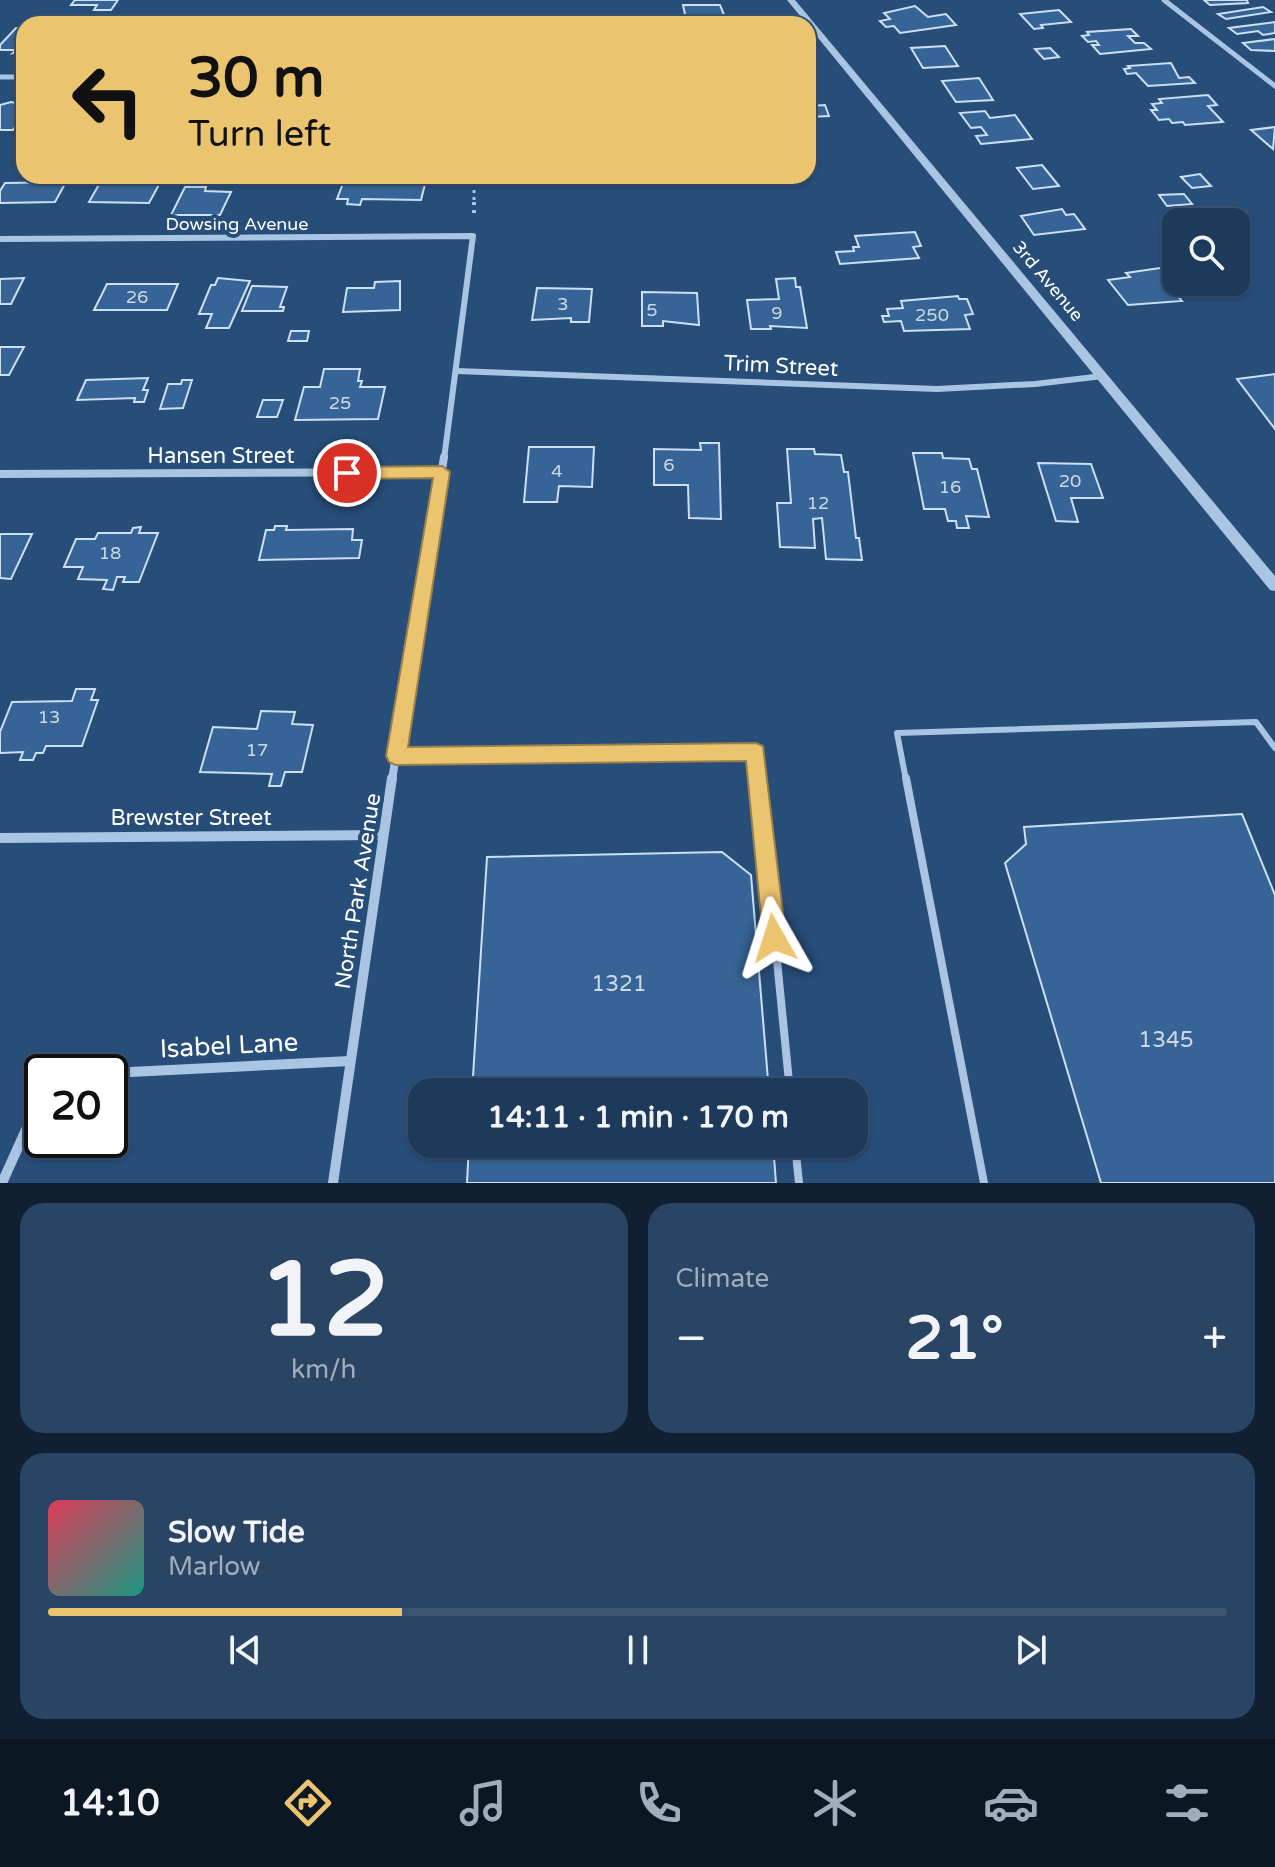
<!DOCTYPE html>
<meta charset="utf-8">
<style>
:root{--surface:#1d3a5b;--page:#2a4564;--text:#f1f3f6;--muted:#a0adbb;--line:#3b5471;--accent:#ebc470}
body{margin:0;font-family:"Varela Round",sans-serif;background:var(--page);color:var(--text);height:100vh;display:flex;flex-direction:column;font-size:30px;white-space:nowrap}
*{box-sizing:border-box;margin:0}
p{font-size:26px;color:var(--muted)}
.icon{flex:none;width:44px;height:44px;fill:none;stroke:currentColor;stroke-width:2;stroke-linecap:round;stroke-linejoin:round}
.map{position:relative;height:1183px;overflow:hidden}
.drawer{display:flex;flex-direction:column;gap:20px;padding:20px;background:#102032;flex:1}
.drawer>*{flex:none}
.top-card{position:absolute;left:16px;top:16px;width:800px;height:168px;border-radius:24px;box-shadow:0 2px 6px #0004,0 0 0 2px var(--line);background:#ebc470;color:#111;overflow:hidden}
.controls{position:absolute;left:1162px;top:208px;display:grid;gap:16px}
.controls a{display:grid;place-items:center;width:88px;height:88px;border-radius:16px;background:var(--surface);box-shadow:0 2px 6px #0004,0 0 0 2px var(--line);font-size:40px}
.speed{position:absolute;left:24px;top:1054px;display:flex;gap:16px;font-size:40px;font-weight:700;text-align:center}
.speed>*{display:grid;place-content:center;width:104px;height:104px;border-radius:50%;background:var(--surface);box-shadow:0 2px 6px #0004,0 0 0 2px var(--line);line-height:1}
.speed .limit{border:4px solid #111;border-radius:12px;background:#fff;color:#111}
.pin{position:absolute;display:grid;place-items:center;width:68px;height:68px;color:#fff;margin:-34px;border:4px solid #fff;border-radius:50%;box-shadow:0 2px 8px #0007}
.me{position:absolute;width:88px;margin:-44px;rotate:354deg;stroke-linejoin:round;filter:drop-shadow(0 0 6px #0008)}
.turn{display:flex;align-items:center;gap:28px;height:168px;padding:0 40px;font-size:36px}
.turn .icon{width:104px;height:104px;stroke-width:2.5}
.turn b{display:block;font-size:56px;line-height:68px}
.big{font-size:60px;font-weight:700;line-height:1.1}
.drawer .card{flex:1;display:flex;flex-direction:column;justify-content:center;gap:12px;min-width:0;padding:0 28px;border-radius:24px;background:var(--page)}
.drawer .dial{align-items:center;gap:0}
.dial b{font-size:104px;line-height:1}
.song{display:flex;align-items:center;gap:24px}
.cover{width:96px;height:96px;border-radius:12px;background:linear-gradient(135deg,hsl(350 70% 55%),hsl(170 70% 35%))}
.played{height:8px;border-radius:4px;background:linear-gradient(90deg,var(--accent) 30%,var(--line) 30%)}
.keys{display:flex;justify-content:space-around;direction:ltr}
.heat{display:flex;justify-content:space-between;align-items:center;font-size:44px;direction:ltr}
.drawer .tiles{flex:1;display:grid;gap:20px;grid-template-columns:1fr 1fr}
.card:last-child{grid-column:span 2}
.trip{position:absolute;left:408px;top:1078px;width:460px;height:80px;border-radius:24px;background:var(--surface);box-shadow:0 2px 6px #0004,0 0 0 2px var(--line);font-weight:700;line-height:80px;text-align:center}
.tabs{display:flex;height:128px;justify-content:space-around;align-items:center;background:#0c1724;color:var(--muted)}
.tabs .icon{width:56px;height:56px}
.tabs .on{color:var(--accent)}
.tabs b{font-size:36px;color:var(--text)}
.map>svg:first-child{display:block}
</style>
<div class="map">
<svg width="1275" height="1183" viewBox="0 0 1275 1183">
<rect width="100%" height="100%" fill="#274d79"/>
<g fill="#376496" stroke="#ccdff3" stroke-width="2">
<polygon points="75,0 118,0 111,10 94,10 97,5 71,5"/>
<polygon points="1204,0 1247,0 1248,3 1210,5"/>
<polygon points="683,5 720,5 728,24 687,24"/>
<polygon points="915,6 928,17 946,14 956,25 900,33 894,26 886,27 880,21 890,19 884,13"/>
<polygon points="1263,7 1271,12 1226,19 1218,14"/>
<polygon points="1059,10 1071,22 1041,25 1043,28 1034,29 1020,14"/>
<polygon points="1275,22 1275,33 1263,35 1258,31 1237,34 1229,28"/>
<polygon points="16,28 24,28 24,50 13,53 16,50 0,50 0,45"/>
<polygon points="1131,29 1138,36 1128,36 1135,43 1144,43 1151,49 1100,54 1092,45 1099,45 1096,41 1088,42 1082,36 1089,35 1087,32"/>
<polygon points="1275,39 1275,51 1251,50 1243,43"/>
<polygon points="945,46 958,66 923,68 911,48"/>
<polygon points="1050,48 1059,57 1044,59 1035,49"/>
<polygon points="1171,63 1179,78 1189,77 1195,83 1148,86 1136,73 1127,74 1124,69 1130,68 1128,66"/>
<polygon points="979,78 993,100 956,102 942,81"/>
<polygon points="1208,95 1217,105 1208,106 1223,122 1185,125 1183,122 1172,123 1169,119 1159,120 1151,110 1157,110 1152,104 1162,103 1159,99"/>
<polygon points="11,102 24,105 24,114 13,130 0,130 0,105"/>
<polygon points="825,105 829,116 808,117 808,106"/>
<polygon points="985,111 990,118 1015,115 1032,139 981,144 976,136 987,135 981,127 971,128 960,113"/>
<polygon points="1275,127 1273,149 1251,130"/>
<polygon points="1042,165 1059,186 1033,189 1017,168"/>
<polygon points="1200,174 1211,186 1192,188 1181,177"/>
<polygon points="363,176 401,176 399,184 425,184 421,200 362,199 360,205 347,204 348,199 337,199 345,178"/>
<polygon points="101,181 161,181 149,203 89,202"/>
<polygon points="66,182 55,202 0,203 0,191 5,183"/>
<polygon points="185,187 206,187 205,191 231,192 220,215 171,215"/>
<polygon points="1184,194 1192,204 1167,206 1159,195"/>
<polygon points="1062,209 1066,215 1074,214 1085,229 1034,235 1021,216"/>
<polygon points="915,232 921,246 913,247 919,258 840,264 836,252 854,251 853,247 859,247 855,236"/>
<polygon points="1167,267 1176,277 1176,282 1185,287 1171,289 1182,301 1128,305 1108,280 1130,277 1126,273"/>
<polygon points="24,278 11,304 0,304 0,279"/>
<polygon points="218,278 250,281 229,328 206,328 212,314 199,314 211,285 215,285"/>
<polygon points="795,278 796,287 800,287 807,328 770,326 771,329 751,329 747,300 779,299 776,279"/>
<polygon points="400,281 400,310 343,312 347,288 374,288 375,282"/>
<polygon points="107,284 178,284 167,310 94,310"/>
<polygon points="252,286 287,287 280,307 284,307 283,311 242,311"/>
<polygon points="537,288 592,289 589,322 571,322 571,318 532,320"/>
<polygon points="642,292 697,293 699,325 663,321 663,326 642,326"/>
<polygon points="958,296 959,299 967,299 973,314 965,315 970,329 904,331 901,321 884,322 882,316 889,316 887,309 903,308 901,301"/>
<polygon points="291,331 309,331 307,341 288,341"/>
<polygon points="0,347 24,347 9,375 0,375"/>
<polygon points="324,369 360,369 358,381 362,381 360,387 385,387 378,419 295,420 304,387 320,387"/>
<polygon points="1275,374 1275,429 1237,379"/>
<polygon points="148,378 143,390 148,390 144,402 134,402 135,398 77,400 86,380"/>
<polygon points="182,380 192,380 183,408 160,409 168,384 181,384"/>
<polygon points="263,400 283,400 277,417 257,417"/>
<polygon points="700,443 719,443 721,519 689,518 688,485 654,485 654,449 701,450"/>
<polygon points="529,447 594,447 592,487 559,486 557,502 524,502"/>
<polygon points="787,449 814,449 815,454 841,455 844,472 848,472 856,538 859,538 862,560 826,559 822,518 813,519 815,548 780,547 777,503 791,503"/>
<polygon points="913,453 942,453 943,458 969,459 972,469 977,469 989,517 966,516 969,528 957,528 956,521 948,521 945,509 924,509"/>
<polygon points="1038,463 1091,464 1103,498 1071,498 1078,522 1056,521"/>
<polygon points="275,526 287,526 286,530 353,529 352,540 362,540 359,558 259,560 266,530 274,530"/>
<polygon points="141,527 139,533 158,533 139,582 123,582 125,577 117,577 113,590 103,589 107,580 78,579 83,567 64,567 76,539 95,539 98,533 131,533 133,528"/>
<polygon points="0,534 32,534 11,579 0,578"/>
<polygon points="76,689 95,689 91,700 98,700 82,746 46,746 43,753 36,753 33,760 20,760 23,752 0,753 0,732 12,702 72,701"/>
<polygon points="261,711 295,712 292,724 313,725 302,772 285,772 281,786 269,786 272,774 200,772 213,727 257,729"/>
<polygon points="1242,814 1275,895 1275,1183 1101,1183 1005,863 1026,844 1024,827"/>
<polygon points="722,852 751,875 769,1092 472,1092 487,857"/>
<polygon points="469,1144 773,1144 776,1183 467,1183"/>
</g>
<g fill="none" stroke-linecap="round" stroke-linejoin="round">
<polyline stroke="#aac5e3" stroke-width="3" stroke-dasharray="3 4" stroke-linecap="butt" points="474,176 474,204"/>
<polyline stroke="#aac5e3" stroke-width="4" stroke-dasharray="3 5" stroke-linecap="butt" points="474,202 474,215"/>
<g stroke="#aac5e3" stroke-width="6">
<polyline points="396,756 756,752 759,780"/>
<polyline points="906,780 897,733 1256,722 1275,748"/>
</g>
<g stroke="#aac5e3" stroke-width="8">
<polyline points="759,778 790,1092"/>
<polyline points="906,778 984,1183"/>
<polyline points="795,1144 799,1183"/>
</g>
<g stroke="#aac5e3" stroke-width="5">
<polyline points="1164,0 1275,86"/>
<polyline points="0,77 24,77"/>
</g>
<g stroke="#aac5e3" stroke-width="6">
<polyline points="0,239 473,236 444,459"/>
<polyline points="457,371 937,389 1035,384 1103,376"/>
</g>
<g stroke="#aac5e3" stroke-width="8">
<polyline points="0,474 442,472"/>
<polyline points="392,780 444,457"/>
</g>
<g stroke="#aac5e3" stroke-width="10">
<polyline points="0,838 383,835"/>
<polyline points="110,1073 350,1061"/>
<polyline points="2,1183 42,1094"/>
<polyline points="333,1183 392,778"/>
</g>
<polygon fill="#aac5e3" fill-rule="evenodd" points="787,0 795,0 1275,576 1275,591 1270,590"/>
</g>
<polygon fill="#ebc470" stroke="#997f49" stroke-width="2" points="442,466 450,472 408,747 756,743 763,746 786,938 782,946 774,949 766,946 763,938 746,761 396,765 389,762 386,756 433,478 347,479 339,473 347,467"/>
<g text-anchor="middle" stroke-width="8" stroke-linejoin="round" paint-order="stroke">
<g font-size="18" fill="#fff" stroke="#274d79">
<text x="237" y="230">Dowsing Avenue</text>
<text transform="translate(1048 281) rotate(50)" y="6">3rd Avenue</text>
</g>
<g font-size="18" fill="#cdd8e5">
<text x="137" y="303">26</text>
<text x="563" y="310">3</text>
<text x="652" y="316">5</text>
<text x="777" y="319">9</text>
<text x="932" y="321">250</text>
<text x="340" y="409">25</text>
<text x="669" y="471">6</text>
<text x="557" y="477">4</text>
<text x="1070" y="487">20</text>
<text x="950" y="493">16</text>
<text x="818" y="509">12</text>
<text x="110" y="559">18</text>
<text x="49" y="723">13</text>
<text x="257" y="756">17</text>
</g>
<g font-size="22" fill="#fff" stroke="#274d79">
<text transform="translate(781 365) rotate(3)" y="8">Trim Street</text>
<text x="221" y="463">Hansen Street</text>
<text x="191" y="825">Brewster Street</text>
<text transform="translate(357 891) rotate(-81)" y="8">North Park Avenue</text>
</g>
<g font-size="22" fill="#cdd8e5">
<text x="619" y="991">1321</text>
<text x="1166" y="1047">1345</text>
</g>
<g font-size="26" fill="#fff" stroke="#274d79">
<text transform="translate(229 1045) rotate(-3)" y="9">Isabel Lane</text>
</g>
</g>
</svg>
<div class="controls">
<a><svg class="icon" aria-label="search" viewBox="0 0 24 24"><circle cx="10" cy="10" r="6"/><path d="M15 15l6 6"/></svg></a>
</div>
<div class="speed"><div class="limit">20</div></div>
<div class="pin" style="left:347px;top:473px;background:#d93025"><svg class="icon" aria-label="arrive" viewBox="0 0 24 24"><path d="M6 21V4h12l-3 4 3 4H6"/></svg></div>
<svg class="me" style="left:774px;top:938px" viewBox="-20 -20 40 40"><path d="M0-17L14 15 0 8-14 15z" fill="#ebc470" stroke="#fff" stroke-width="4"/></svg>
<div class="trip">14:11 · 1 min · 170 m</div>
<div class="top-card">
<div class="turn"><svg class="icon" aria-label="left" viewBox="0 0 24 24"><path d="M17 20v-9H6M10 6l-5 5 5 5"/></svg><div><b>30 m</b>Turn left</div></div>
</div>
</div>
<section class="drawer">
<div class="tiles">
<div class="card dial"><b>12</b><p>km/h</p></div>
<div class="card"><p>Climate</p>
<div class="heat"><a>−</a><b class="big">21°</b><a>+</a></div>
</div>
<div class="card">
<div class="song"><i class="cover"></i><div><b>Slow Tide</b><p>Marlow</p></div></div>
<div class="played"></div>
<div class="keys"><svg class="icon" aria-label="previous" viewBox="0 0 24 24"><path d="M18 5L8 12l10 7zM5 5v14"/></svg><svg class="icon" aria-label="pause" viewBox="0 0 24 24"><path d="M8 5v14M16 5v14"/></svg><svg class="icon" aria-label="next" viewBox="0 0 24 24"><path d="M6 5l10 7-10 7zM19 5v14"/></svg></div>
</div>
</div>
</section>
<nav class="tabs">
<b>14:10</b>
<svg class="icon on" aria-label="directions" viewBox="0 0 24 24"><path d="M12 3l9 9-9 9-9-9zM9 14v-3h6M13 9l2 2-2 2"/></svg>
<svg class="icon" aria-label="music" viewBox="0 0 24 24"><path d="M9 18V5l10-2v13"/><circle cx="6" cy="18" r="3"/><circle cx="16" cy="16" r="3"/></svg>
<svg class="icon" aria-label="phone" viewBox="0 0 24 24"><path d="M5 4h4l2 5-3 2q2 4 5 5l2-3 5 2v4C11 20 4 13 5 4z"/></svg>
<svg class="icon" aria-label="climate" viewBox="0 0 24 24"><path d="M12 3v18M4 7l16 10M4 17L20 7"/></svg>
<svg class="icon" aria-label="car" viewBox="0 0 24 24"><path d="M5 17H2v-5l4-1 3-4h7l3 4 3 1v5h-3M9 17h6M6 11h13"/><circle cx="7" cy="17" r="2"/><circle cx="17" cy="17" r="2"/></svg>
<svg class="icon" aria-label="filters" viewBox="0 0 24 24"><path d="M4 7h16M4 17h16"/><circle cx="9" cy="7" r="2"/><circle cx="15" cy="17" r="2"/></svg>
</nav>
